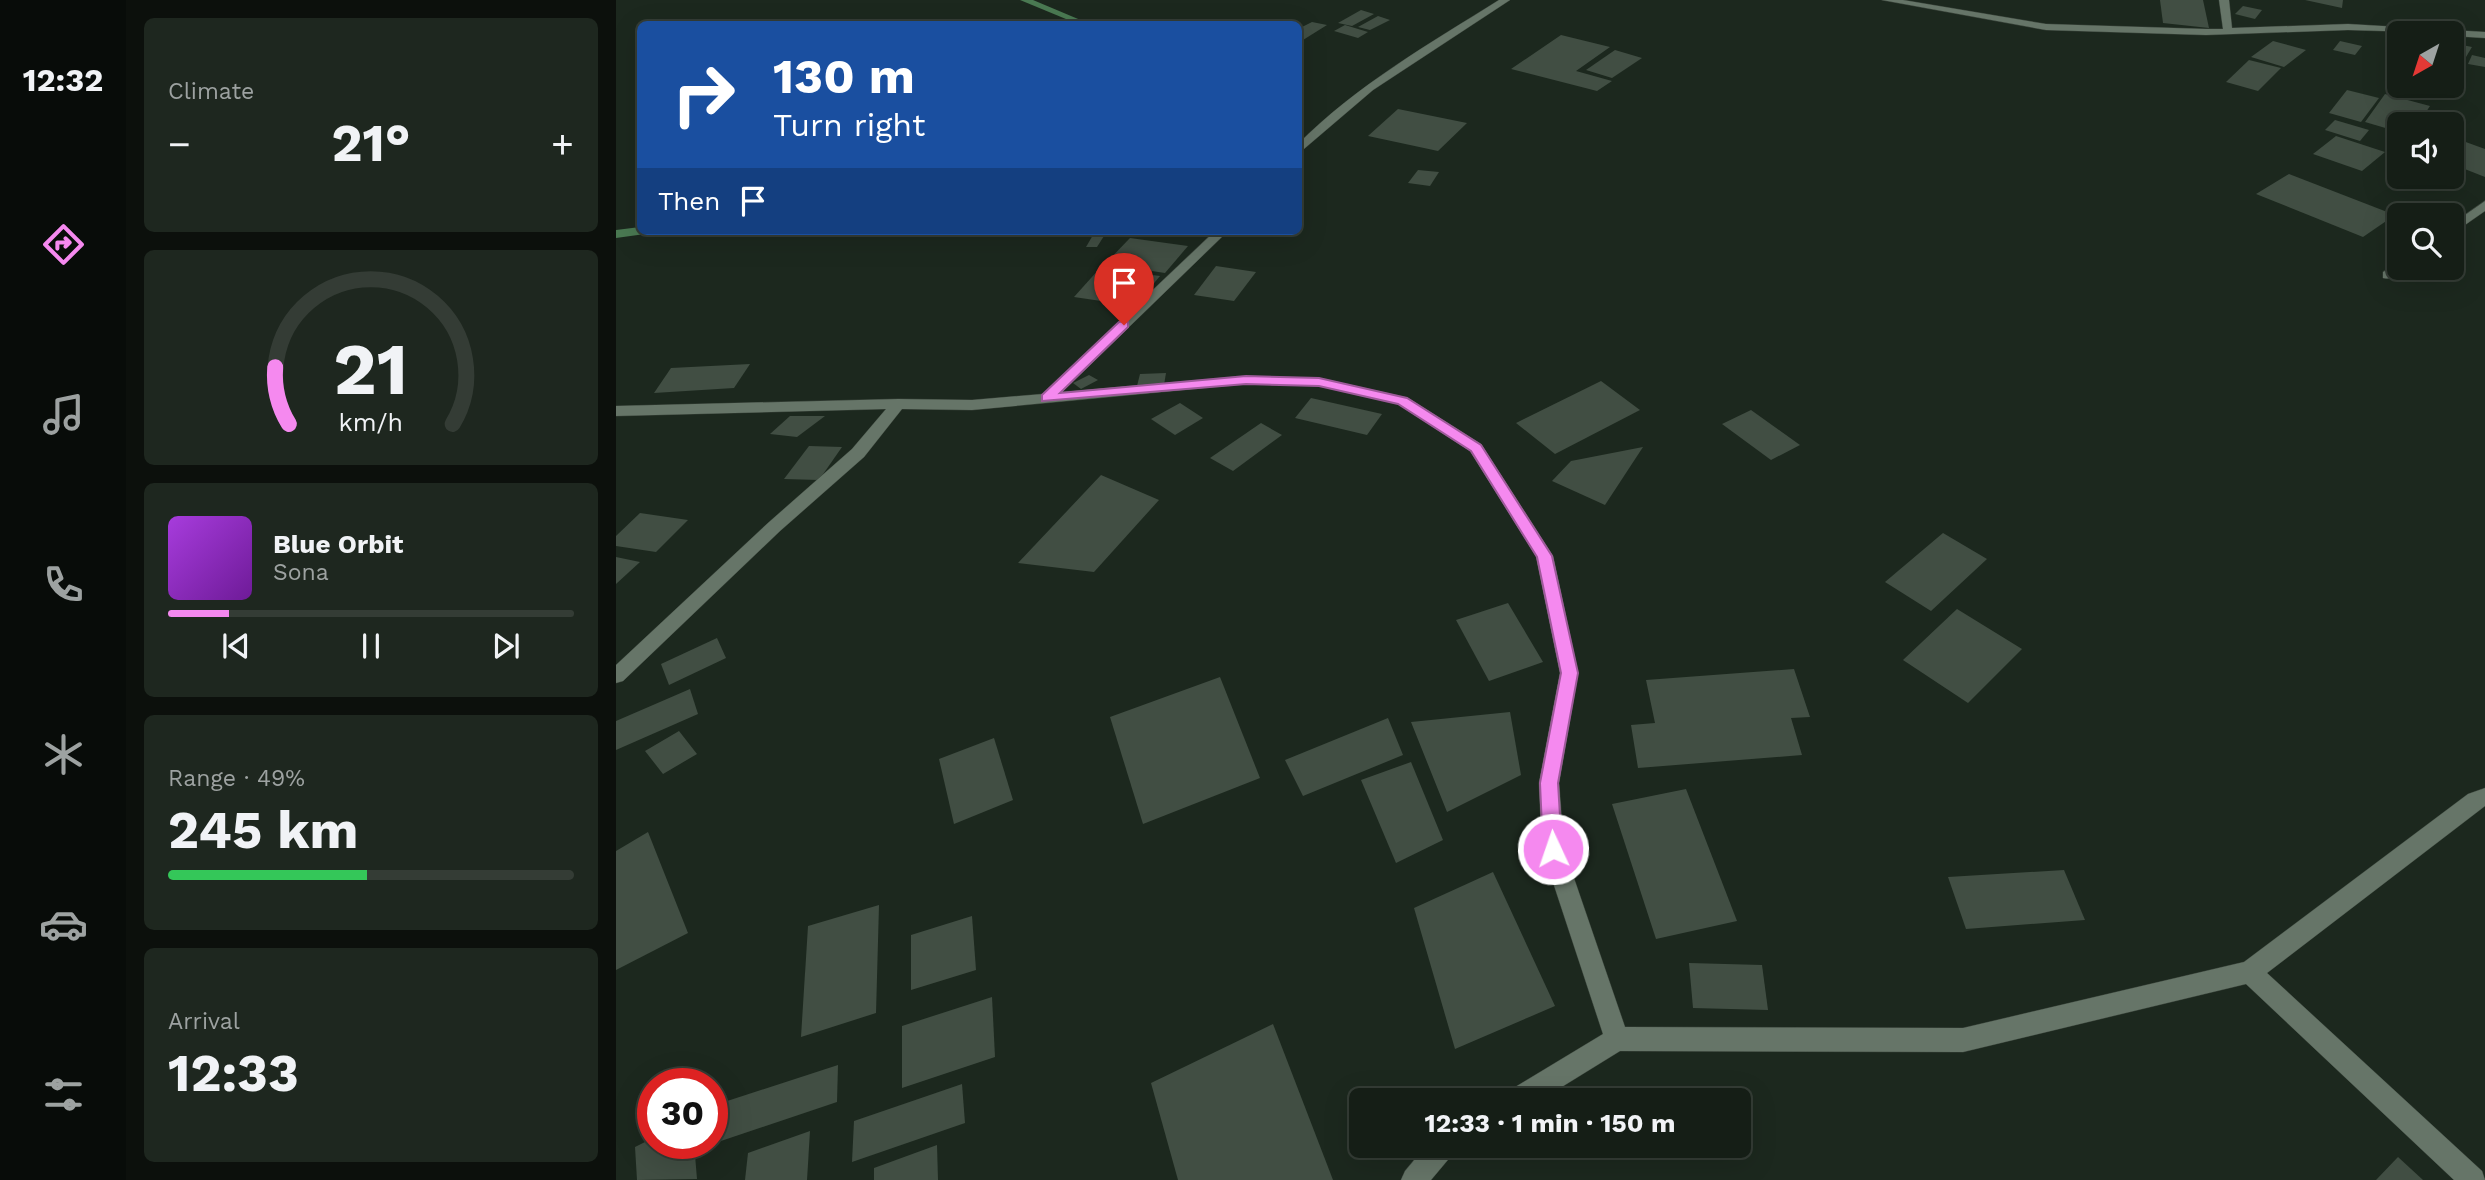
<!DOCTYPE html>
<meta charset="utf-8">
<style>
:root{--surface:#151e16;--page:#1e271f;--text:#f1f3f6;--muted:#9da2a1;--line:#343c35;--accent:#f589ef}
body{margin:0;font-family:"Work Sans",sans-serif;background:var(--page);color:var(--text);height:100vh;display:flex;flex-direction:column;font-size:26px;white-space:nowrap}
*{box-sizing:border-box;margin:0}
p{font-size:23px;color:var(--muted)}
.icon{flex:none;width:38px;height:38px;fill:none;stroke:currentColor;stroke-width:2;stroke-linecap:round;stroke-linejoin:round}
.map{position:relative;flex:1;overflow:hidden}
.sheet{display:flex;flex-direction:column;gap:18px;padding:18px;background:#0c100c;width:490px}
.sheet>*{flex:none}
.banner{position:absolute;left:21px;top:21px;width:665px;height:214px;border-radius:10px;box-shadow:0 7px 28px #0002,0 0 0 2px var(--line);background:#1a4fa0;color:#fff;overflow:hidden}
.needle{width:46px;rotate:219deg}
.tools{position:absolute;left:1771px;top:21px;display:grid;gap:14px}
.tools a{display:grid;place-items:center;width:77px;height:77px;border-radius:10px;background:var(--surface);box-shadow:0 7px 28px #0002,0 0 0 2px var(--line);font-size:35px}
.speed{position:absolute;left:21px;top:1068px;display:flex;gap:14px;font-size:35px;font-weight:700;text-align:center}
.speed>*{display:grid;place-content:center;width:91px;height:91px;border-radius:50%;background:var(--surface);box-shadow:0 7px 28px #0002,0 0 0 2px var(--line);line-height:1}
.speed .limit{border:10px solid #d22;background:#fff;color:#111}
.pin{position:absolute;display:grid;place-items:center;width:60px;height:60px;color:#fff;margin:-72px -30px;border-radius:50% 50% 50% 0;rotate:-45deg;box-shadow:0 0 7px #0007}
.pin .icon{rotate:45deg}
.me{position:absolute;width:77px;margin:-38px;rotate:357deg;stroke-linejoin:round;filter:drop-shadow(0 0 5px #0008)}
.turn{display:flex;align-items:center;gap:24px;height:147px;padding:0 21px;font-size:32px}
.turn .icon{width:91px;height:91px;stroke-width:2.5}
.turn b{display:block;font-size:49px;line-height:60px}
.then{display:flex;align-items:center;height:66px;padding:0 21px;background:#0003;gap:14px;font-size:26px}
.big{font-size:52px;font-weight:700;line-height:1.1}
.sheet .tile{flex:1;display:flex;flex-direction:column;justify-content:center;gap:10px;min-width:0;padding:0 24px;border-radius:10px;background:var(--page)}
.sheet .dial{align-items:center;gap:0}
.dial svg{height:182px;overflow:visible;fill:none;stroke:var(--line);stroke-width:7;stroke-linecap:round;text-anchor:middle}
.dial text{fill:var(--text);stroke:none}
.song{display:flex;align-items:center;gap:21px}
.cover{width:84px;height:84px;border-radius:10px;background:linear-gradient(135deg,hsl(280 70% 55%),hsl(280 70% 35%))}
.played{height:7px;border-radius:4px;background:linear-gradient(90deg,var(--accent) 15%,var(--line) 15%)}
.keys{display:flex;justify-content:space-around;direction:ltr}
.heat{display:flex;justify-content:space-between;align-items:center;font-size:38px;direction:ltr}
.charge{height:10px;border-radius:5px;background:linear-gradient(90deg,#34c759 49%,var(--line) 0)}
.trip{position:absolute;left:733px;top:1088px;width:402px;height:70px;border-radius:10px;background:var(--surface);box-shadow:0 7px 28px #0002,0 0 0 2px var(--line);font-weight:700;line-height:70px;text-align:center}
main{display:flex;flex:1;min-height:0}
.menu{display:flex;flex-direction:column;width:126px;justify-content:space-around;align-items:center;background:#080c09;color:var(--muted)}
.menu .icon{width:49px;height:49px}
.menu .selected{color:var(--accent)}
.menu b{font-size:32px;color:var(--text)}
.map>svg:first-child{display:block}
</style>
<main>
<nav class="menu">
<b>12:32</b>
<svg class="icon selected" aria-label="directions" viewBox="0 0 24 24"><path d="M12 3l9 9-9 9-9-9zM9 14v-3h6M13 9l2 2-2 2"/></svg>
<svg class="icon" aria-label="music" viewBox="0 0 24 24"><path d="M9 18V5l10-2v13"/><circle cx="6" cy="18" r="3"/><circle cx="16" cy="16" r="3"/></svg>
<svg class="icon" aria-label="phone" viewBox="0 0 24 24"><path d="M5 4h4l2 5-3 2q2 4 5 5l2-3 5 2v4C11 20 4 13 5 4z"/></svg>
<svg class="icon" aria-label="climate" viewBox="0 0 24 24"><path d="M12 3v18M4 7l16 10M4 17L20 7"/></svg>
<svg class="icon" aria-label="car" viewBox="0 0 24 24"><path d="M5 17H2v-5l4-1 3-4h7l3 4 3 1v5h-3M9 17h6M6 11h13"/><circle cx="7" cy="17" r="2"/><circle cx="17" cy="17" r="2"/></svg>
<svg class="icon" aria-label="filters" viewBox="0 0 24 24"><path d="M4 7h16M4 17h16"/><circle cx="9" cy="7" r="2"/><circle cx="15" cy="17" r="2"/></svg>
</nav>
<section class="sheet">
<div class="tile"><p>Climate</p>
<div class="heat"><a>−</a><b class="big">21°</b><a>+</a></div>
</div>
<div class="tile dial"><svg viewBox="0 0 100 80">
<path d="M14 69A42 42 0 1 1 86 69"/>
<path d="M14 69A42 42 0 0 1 8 44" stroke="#f589ef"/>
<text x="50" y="56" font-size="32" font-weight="700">21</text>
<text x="50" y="72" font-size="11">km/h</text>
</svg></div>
<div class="tile">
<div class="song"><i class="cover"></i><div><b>Blue Orbit</b><p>Sona</p></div></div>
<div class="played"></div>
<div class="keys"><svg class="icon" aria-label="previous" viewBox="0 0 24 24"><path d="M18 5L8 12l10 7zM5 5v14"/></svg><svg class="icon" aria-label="pause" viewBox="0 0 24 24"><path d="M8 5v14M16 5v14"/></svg><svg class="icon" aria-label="next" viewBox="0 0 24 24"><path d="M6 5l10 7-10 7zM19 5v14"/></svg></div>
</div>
<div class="tile"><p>Range · 49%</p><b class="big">245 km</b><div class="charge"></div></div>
<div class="tile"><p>Arrival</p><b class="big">12:33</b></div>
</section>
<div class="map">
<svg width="1869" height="1180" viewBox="0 0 1869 1180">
<rect width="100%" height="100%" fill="#1c281e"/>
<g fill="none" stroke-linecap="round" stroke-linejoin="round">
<g fill="#4a7952" fill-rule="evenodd">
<polygon points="404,0 417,0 474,24 462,24"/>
<polygon points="24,227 24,231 31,231 29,234 0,238 0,230"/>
</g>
</g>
<g fill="#414e43">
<polygon points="1544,0 1587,0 1593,28 1547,23"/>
<polygon points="1689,0 1727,0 1726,8"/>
<polygon points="1627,6 1646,10 1639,19 1619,14"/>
<polygon points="745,10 758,14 736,26 722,23"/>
<polygon points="762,16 774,20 754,30 742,27"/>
<polygon points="696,22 711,25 687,40 682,39 682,29"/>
<polygon points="729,25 752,32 742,38 718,31"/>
<polygon points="945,35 994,47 960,71 996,81 981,91 895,69"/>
<polygon points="1657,41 1690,50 1668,67 1635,57"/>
<polygon points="1724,41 1746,46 1739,55 1717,50"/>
<polygon points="1836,43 1856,47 1850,57 1836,54"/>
<polygon points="999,50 1026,58 996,78 970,70"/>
<polygon points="1856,55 1869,58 1869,67 1852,64"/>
<polygon points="1633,60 1665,68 1642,91 1610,82"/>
<polygon points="1836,61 1849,65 1836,78"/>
<polygon points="1731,90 1763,98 1745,122 1713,113"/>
<polygon points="1769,94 1814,106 1802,124 1783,124 1783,132 1749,122"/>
<polygon points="782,109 851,123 822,151 752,136"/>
<polygon points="1719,120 1753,130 1744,141 1709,130"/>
<polygon points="1720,136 1769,152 1746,171 1697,154"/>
<polygon points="1836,137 1869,149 1869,177 1836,164"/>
<polygon points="802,170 823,172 814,186 792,183"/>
<polygon points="1673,174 1779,215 1747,237 1640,194"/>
<polygon points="477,235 488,236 481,247 470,247"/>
<polygon points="514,238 572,246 549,273 489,264"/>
<polygon points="600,266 640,272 618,301 578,295"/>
<polygon points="484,268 544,276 519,306 458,297"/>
<polygon points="134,364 118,388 38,393 55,368"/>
<polygon points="550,373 548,385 521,386 524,374"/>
<polygon points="473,375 482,380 465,389 457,383"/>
<polygon points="985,381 1024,410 939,454 900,423"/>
<polygon points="695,398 766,414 751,435 679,418"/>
<polygon points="564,403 587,418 559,435 535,419"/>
<polygon points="1135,410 1184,445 1155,460 1106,424"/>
<polygon points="174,416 209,416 181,437 154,434"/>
<polygon points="645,423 666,435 617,471 594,458"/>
<polygon points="193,446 226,447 203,480 168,479"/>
<polygon points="1027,447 989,505 936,481 955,461"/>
<polygon points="485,475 543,500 478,572 402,563"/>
<polygon points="24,513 72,520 40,552 0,546 0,536"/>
<polygon points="1327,533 1371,559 1315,611 1269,582"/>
<polygon points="0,557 24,562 0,584"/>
<polygon points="892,603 927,662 873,681 840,620"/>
<polygon points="1341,609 1406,649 1352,703 1287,660"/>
<polygon points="101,638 110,658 53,685 45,664"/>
<polygon points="1178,669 1194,717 1175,718 1186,755 1022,768 1015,725 1039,723 1030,680"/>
<polygon points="604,677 644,778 527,824 494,717"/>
<polygon points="74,689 82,714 0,750 0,721"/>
<polygon points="894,712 905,775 831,812 795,722"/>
<polygon points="772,718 787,755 687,796 669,760"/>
<polygon points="63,731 81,754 47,774 29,751"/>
<polygon points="378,738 397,800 338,824 323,759"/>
<polygon points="795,762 827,840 780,863 745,780"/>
<polygon points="1070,789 1121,921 1040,939 996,804"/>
<polygon points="32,832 72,933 0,970 0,851"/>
<polygon points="1448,870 1469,920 1350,929 1332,877"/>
<polygon points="877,872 939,1006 839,1049 798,908"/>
<polygon points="263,905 260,1013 185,1037 192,926"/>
<polygon points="356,916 360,970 295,990 295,935"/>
<polygon points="1073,963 1146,965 1152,1010 1077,1008"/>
<polygon points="376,997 379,1057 286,1088 286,1026"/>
<polygon points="657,1024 717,1180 562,1180 535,1083"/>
<polygon points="222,1065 221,1102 99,1143 102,1104"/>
<polygon points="346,1084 349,1123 236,1162 238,1121"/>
<polygon points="194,1131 191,1180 129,1180 132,1153"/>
<polygon points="37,1138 37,1143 78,1143 81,1179 21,1180 19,1147"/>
<polygon points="321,1145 322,1180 258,1180 258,1168"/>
<polygon points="1782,1157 1807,1180 1760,1180"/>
</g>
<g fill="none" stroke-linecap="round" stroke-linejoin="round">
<defs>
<g id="street">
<path d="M883,0H894L757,90L682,154V144C741,85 813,44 883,0Z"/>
<polygon points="1266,0 1287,0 1430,24 1590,29 1607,29 1603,0 1613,0 1616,28 1732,24 1869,32 1869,38 1836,36 1836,33 1732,30 1590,35 1430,30"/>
<polygon points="1869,201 1869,211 1836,234 1836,224"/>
<polygon points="599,231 612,231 446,392 630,376 703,378 792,398 865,444 937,556 962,673 943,783 948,849 1009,1027 1347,1028 1628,962 1852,794 1869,788 1869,806 1651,973 1866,1171 1869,1180 1838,1180 1630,984 1347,1052 1004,1051 923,1101 888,1101 891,1092 987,1034 926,849 923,783 944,673 920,556 854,451 782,404 703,386 630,384 356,410 286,409 248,457 164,531 7,681 0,683 0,665 152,523 236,449 270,409 0,416 0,406 282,399 356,400 427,394"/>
<path d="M1783,263V268H1789C1783,274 1776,280 1767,278V272Z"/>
<polygon points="810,1146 840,1146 836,1155 815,1180 785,1180 789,1171"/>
</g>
</defs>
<use href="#street" stroke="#384239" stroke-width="1"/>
<use href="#street" fill="#667568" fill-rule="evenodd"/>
</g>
<polygon fill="#f589ef" stroke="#9f599b" stroke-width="2" points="508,321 512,322 512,327 444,393 630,376 703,378 791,398 865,445 936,556 962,673 942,783 946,849 944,855 937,857 930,855 927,849 924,783 945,673 921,557 855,451 782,404 703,386 630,384 426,401 426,395 503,322"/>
</svg>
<div class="tools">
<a><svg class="needle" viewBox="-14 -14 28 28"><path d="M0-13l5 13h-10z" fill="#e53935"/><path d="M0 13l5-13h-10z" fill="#9da2a1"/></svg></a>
<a><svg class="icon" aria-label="sound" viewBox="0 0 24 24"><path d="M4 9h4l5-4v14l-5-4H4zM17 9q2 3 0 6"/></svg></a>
<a><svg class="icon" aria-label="search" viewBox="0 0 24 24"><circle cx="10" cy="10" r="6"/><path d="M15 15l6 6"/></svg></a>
</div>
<div class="speed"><div class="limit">30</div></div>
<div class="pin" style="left:508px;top:325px;background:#d93025"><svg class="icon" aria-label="arrive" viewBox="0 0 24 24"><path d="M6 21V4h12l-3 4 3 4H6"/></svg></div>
<svg class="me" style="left:937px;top:849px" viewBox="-20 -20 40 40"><circle r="17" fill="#f589ef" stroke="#fff" stroke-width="3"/><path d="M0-11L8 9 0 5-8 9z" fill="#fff"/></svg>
<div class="trip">12:33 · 1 min · 150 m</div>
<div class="banner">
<div class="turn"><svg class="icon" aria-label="right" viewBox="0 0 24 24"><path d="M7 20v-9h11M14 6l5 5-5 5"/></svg><div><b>130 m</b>Turn right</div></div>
<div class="then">Then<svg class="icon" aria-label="arrive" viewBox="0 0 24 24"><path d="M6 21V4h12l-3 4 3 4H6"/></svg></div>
</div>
</div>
</main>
